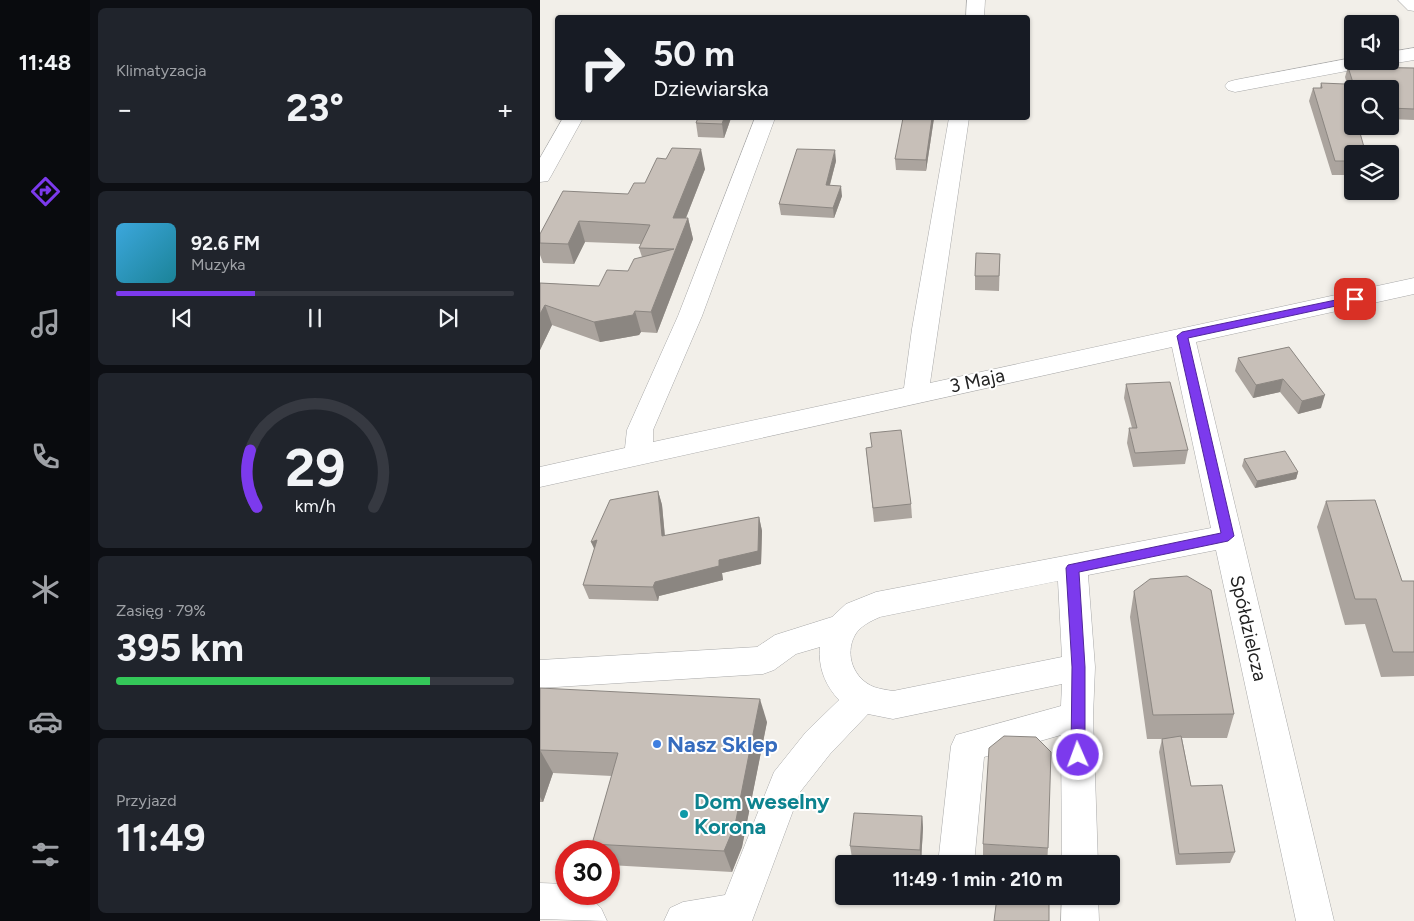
<!DOCTYPE html>
<html lang="pl">
<meta charset="utf-8">
<style>
:root{--surface:#171b24;--page:#20242c;--text:#f1f3f6;--muted:#9ea1a6;--line:#363941;--accent:#7c3aed}
body{margin:0;font-family:Figtree,sans-serif;background:var(--page);color:var(--text);height:100vh;display:flex;flex-direction:column;font-size:19px;white-space:nowrap}
*{box-sizing:border-box;margin:0}
p{font-size:16px;color:var(--muted)}
.icon{flex:none;width:28px;height:28px;fill:none;stroke:currentColor;stroke-width:2;stroke-linecap:round;stroke-linejoin:round}
.map{position:relative;flex:1;overflow:hidden}
.sheet{display:flex;flex-direction:column;gap:8px;padding:8px;background:#0d0f14;width:450px}
.sheet>*{flex:none}
.top-card{position:absolute;left:15px;top:15px;width:475px;height:105px;border-radius:5px;box-shadow:0 1px 4px #0004;background:#171b24;color:var(--text);overflow:hidden}
.tools{position:absolute;left:804px;top:15px;display:grid;gap:10px}
.tools a{display:grid;place-items:center;width:55px;height:55px;border-radius:5px;background:var(--surface);box-shadow:0 1px 4px #0004;font-size:25px}
.speed{position:absolute;left:15px;top:840px;display:flex;gap:10px;font-size:25px;font-weight:700;text-align:center}
.speed>*{display:grid;place-content:center;width:65px;height:65px;border-radius:50%;background:var(--surface);box-shadow:0 1px 4px #0004;line-height:1}
.speed .limit{border:8px solid #d22;background:#fff;color:#111}
.pin{position:absolute;display:grid;place-items:center;width:42px;height:42px;color:#fff;margin:-21px;border-radius:10px;box-shadow:0 2px 8px #0006}
.me{position:absolute;width:55px;margin:-28px;rotate:358deg;stroke-linejoin:round;filter:drop-shadow(0 0 4px #0008)}
.turn{display:flex;align-items:center;gap:18px;height:105px;padding:0 15px;font-size:22px}
.turn .icon{width:65px;height:65px;stroke-width:2.5}
.turn b{display:block;font-size:35px;line-height:42px}
.big{font-size:38px;font-weight:700;line-height:1.1}
.sheet .tile{flex:1;display:flex;flex-direction:column;justify-content:center;gap:8px;min-width:0;padding:0 18px;border-radius:8px;background:var(--page)}
.sheet .dial{align-items:center;gap:0}
.dial svg{height:130px;overflow:visible;fill:none;stroke:var(--line);stroke-width:7;stroke-linecap:round;text-anchor:middle}
.dial text{fill:var(--text);stroke:none}
.song{display:flex;align-items:center;gap:15px}
.cover{width:60px;height:60px;border-radius:8px;background:linear-gradient(135deg,hsl(200 70% 55%),hsl(190 70% 35%))}
.played{height:5px;border-radius:2px;background:linear-gradient(90deg,var(--accent) 35%,var(--line) 35%)}
.keys{display:flex;justify-content:space-around;direction:ltr}
.heat{display:flex;justify-content:space-between;align-items:center;font-size:28px;direction:ltr}
.charge{height:8px;border-radius:4px;background:linear-gradient(90deg,#34c759 79%,var(--line) 0)}
.trip{position:absolute;left:295px;top:855px;width:285px;height:50px;border-radius:5px;background:var(--surface);box-shadow:0 1px 4px #0004;font-weight:700;line-height:50px;text-align:center}
main{display:flex;flex:1;min-height:0}
.tabs{display:flex;flex-direction:column;width:90px;justify-content:space-around;align-items:center;background:#090b0e;color:var(--muted)}
.tabs .icon{width:35px;height:35px}
.tabs .selected{color:var(--accent)}
.tabs b{font-size:22px;color:var(--text)}
.map>svg:first-child{display:block}
</style>
<main>
<nav class="tabs">
<b>11:48</b>
<svg class="icon selected" aria-label="directions" viewBox="0 0 24 24"><path d="M12 3l9 9-9 9-9-9zM9 14v-3h6M13 9l2 2-2 2"/></svg>
<svg class="icon" aria-label="music" viewBox="0 0 24 24"><path d="M9 18V5l10-2v13"/><circle cx="6" cy="18" r="3"/><circle cx="16" cy="16" r="3"/></svg>
<svg class="icon" aria-label="phone" viewBox="0 0 24 24"><path d="M5 4h4l2 5-3 2q2 4 5 5l2-3 5 2v4C11 20 4 13 5 4z"/></svg>
<svg class="icon" aria-label="climate" viewBox="0 0 24 24"><path d="M12 3v18M4 7l16 10M4 17L20 7"/></svg>
<svg class="icon" aria-label="car" viewBox="0 0 24 24"><path d="M5 17H2v-5l4-1 3-4h7l3 4 3 1v5h-3M9 17h6M6 11h13"/><circle cx="7" cy="17" r="2"/><circle cx="17" cy="17" r="2"/></svg>
<svg class="icon" aria-label="filters" viewBox="0 0 24 24"><path d="M4 7h16M4 17h16"/><circle cx="9" cy="7" r="2"/><circle cx="15" cy="17" r="2"/></svg>
</nav>
<section class="sheet">
<div class="tile"><p>Klimatyzacja</p>
<div class="heat"><a>−</a><b class="big">23°</b><a>+</a></div>
</div>
<div class="tile">
<div class="song"><i class="cover"></i><div><b>92.6 FM</b><p>Muzyka</p></div></div>
<div class="played"></div>
<div class="keys"><svg class="icon" aria-label="previous" viewBox="0 0 24 24"><path d="M18 5L8 12l10 7zM5 5v14"/></svg><svg class="icon" aria-label="pause" viewBox="0 0 24 24"><path d="M8 5v14M16 5v14"/></svg><svg class="icon" aria-label="next" viewBox="0 0 24 24"><path d="M6 5l10 7-10 7zM19 5v14"/></svg></div>
</div>
<div class="tile dial"><svg viewBox="0 0 100 80">
<path d="M14 69A42 42 0 1 1 86 69"/>
<path d="M14 69A42 42 0 0 1 10 34" stroke="#7c3aed"/>
<text x="50" y="56" font-size="32" font-weight="700">29</text>
<text x="50" y="72" font-size="11">km/h</text>
</svg></div>
<div class="tile"><p>Zasięg · 79%</p><b class="big">395 km</b><div class="charge"></div></div>
<div class="tile"><p>Przyjazd</p><b class="big">11:49</b></div>
</section>
<div class="map">
<svg width="874" height="921" viewBox="0 0 874 921">
<rect width="100%" height="100%" fill="#f2efe9"/>
<g fill="none" stroke-linecap="round" stroke-linejoin="round">
<defs>
<g id="minor">
<polygon points="427,0 445,0 444,18 426,18"/>
<polygon points="858,0 874,0 874,11 868,10"/>
<polygon points="874,48 874,60 850,64 843,61 850,61 850,52"/>
<polygon points="812,58 812,61 837,61 835,65 828,67 695,92 688,90 685,86 688,82 695,80"/>
<polygon points="23,118 43,118 11,176 8,181 0,182 0,158"/>
<path d="M215,118H235L162,316L113,430V442L364,388L372,329L409,118H429L390,383L874,278V294L656,342L794,921H756L676,550L548,575L555,667L553,716L558,864H522L521,735L444,757L434,864H398L411,746L416,735L521,706L522,684L353,719L328,714L290,754L260,792L212,921H124L130,908L143,902L185,895L234,772L266,732L299,700C285,685 278,667 280,647L256,654L234,670L223,674L0,688V660L217,647L235,635L292,617L306,604L336,592L671,528L632,347L0,487V467L85,448L87,430L138,316ZM518,581L522,657L353,691C347,690 340,689 334,687C314,679 304,655 315,635C320,626 331,621 340,617Z"/>
<polygon points="0,883 26,884 26,894 45,894 61,908 67,921 0,919"/>
<polygon points="522,896 558,896 559,921 521,921"/>
</g>
</defs>
<use href="#minor" stroke="#a9a9a9" stroke-width="1"/>
<use href="#minor" fill="#fff" fill-rule="evenodd"/>
</g>
<g fill="#aba49e">
<polygon points="808,67 874,68 874,120 850,119 850,89 812,89 812,102 805,77"/>
<polygon points="781,83 812,154 812,175 792,175 769,101 773,88 780,88"/>
<polygon points="158,118 191,118 184,138 158,137 156,123"/>
<polygon points="394,118 386,171 356,170 355,159"/>
<polygon points="296,161 290,185 302,196 294,218 241,215 239,204"/>
<polygon points="165,169 146,218 148,218 153,239 117,333 101,332 99,335 60,342 12,325 0,350 0,283 59,286 88,271 102,257 99,248 101,244 45,242 34,264 3,263 0,255 0,234 88,194 105,183"/>
<polygon points="460,254 459,291 435,290 435,276"/>
<polygon points="749,347 781,408 758,414 740,392 713,398 695,371 698,358"/>
<polygon points="586,384 648,450 645,464 593,467 587,443 589,428 592,428 584,398"/>
<polygon points="326,448 371,504 372,518 334,522"/>
<polygon points="704,459 758,472 756,479 715,488 702,466"/>
<polygon points="118,491 122,505 125,536 219,517 222,531 221,564 182,573 183,580 119,596 118,601 49,599 43,585"/>
<polygon points="786,501 862,581 874,581 874,676 841,677 825,624 805,625 777,527"/>
<polygon points="594,591 694,714 687,738 642,738 651,786 695,852 690,863 636,865 619,752 622,739 624,739 607,739 590,617"/>
<polygon points="0,688 227,722 202,847 192,872 69,865 69,851 56,851 52,844 72,776 13,773 3,802 0,802"/>
<polygon points="382,816 383,828 381,862 312,858 310,846"/>
<polygon points="443,844 508,848 507,864 443,864"/>
</g>
<g fill="#8b8681">
<polygon points="184,118 191,118 184,138 182,124"/>
<polygon points="392,118 394,118 386,171 386,160"/>
<polygon points="161,149 165,169 138,238 133,218"/>
<polygon points="295,150 296,161 287,195 286,185"/>
<polygon points="301,186 302,196 294,218 293,208"/>
<polygon points="148,218 153,239 117,333 111,312"/>
<polygon points="39,221 45,242 34,264 28,244"/>
<polygon points="5,305 12,325 0,350 0,314"/>
<polygon points="95,311 101,332 99,335 60,342 54,322"/>
<polygon points="743,379 740,392 713,398 716,385"/>
<polygon points="785,395 781,408 758,414 762,401"/>
<polygon points="758,472 756,479 715,488 717,481"/>
<polygon points="118,491 122,505 126,550 122,536"/>
<polygon points="219,517 222,531 221,564 182,573 183,580 119,596 118,601 113,587 115,582 179,560"/>
<polygon points="57,540 57,555 51,542"/>
<polygon points="220,699 227,722 202,847 192,872 184,851"/>
<polygon points="0,750 13,773 3,802 0,797"/>
<polygon points="382,816 383,828 381,862 380,850"/>
</g>
<g fill="#c7bfb8" stroke="#8b8681">
<polygon points="808,67 874,68 874,109 850,108 850,89 815,89"/>
<polygon points="781,83 805,84 812,108 812,126 818,126 826,154 812,154 812,161 795,161 773,88 782,88"/>
<polygon points="158,118 184,118 182,124 156,123"/>
<polygon points="363,118 392,118 386,160 355,159"/>
<polygon points="132,148 161,149 133,218 148,218 111,312 95,311 93,315 54,322 5,305 0,314 0,283 59,286 67,270 88,271 94,259 134,249 99,248 110,225 96,224 39,221 28,244 0,243 0,234 23,191 88,194 94,183 105,183 117,158 126,159"/>
<polygon points="257,149 295,150 286,185 301,186 293,208 239,204"/>
<polygon points="436,253 460,254 459,276 435,276"/>
<polygon points="749,347 785,395 762,401 743,379 716,385 698,358"/>
<polygon points="630,382 648,450 595,453 589,428 597,428 586,384"/>
<polygon points="361,430 371,504 333,508 326,448 332,447 330,433"/>
<polygon points="745,451 758,472 717,481 704,459"/>
<polygon points="118,491 122,536 219,517 218,551 179,560 179,566 115,582 113,587 43,585 57,540 51,542 70,500"/>
<polygon points="835,500 862,581 874,581 874,652 853,652 836,599 815,599 786,501"/>
<polygon points="647,576 671,590 694,714 613,715 594,591 610,579"/>
<polygon points="0,688 220,699 195,825 184,851 52,844 78,753 0,750"/>
<polygon points="464,736 496,737 511,752 508,848 443,844 449,748"/>
<polygon points="641,736 651,786 682,785 695,852 639,854 622,739"/>
<polygon points="314,813 382,816 380,850 310,846"/>
<polygon points="457,897 509,902 509,921 454,921"/>
</g>
<polygon fill="#7c3aed" stroke="#51269a" points="815,296 819,296 819,301 648,338 694,536 688,541 539,572 545,667 545,755 543,760 538,761 533,760 531,755 532,667 526,568 528,565 681,533 637,336 642,332"/>
<circle fill="#3f7fe0" stroke="#fff" stroke-width="2" cx="117" cy="744" r="5"/>
<circle fill="#0f9aa8" stroke="#fff" stroke-width="2" cx="144" cy="814" r="5"/>
<g text-anchor="middle" stroke-width="4" stroke-linejoin="round" paint-order="stroke">
<g font-size="19" fill="#222" stroke="#fff">
<text transform="translate(437 380) rotate(-12)" y="7">3 Maja</text>
<text transform="translate(709 628) rotate(77)" y="7">Spółdzielcza</text>
</g>
<g font-size="22" font-weight="bold" fill="#366cbe" stroke="#fff" text-anchor="start">
<text x="127" y="752">Nasz Sklep</text>
</g>
<g font-size="22" font-weight="bold" fill="#0d838f" stroke="#fff" text-anchor="start">
<text x="154" y="809">Dom weselny<tspan x="154" dy="25">Korona</tspan></text>
</g>
</g>
</svg>
<div class="tools">
<a><svg class="icon" aria-label="sound" viewBox="0 0 24 24"><path d="M4 9h4l5-4v14l-5-4H4zM17 9q2 3 0 6"/></svg></a>
<a><svg class="icon" aria-label="search" viewBox="0 0 24 24"><circle cx="10" cy="10" r="6"/><path d="M15 15l6 6"/></svg></a>
<a><svg class="icon" aria-label="layers" viewBox="0 0 24 24"><path d="M12 4l9 5-9 5-9-5zM3 14l9 5 9-5"/></svg></a>
</div>
<div class="speed"><div class="limit">30</div></div>
<div class="pin" style="left:815px;top:299px;background:#d93025"><svg class="icon" aria-label="arrive" viewBox="0 0 24 24"><path d="M6 21V4h12l-3 4 3 4H6"/></svg></div>
<svg class="me" style="left:538px;top:755px" viewBox="-20 -20 40 40"><circle r="17" fill="#7c3aed" stroke="#fff" stroke-width="3"/><path d="M0-11L8 9 0 5-8 9z" fill="#fff"/></svg>
<div class="trip">11:49 · 1 min · 210 m</div>
<div class="top-card">
<div class="turn"><svg class="icon" aria-label="right" viewBox="0 0 24 24"><path d="M7 20v-9h11M14 6l5 5-5 5"/></svg><div><b>50 m</b>Dziewiarska</div></div>
</div>
</div>
</main>
